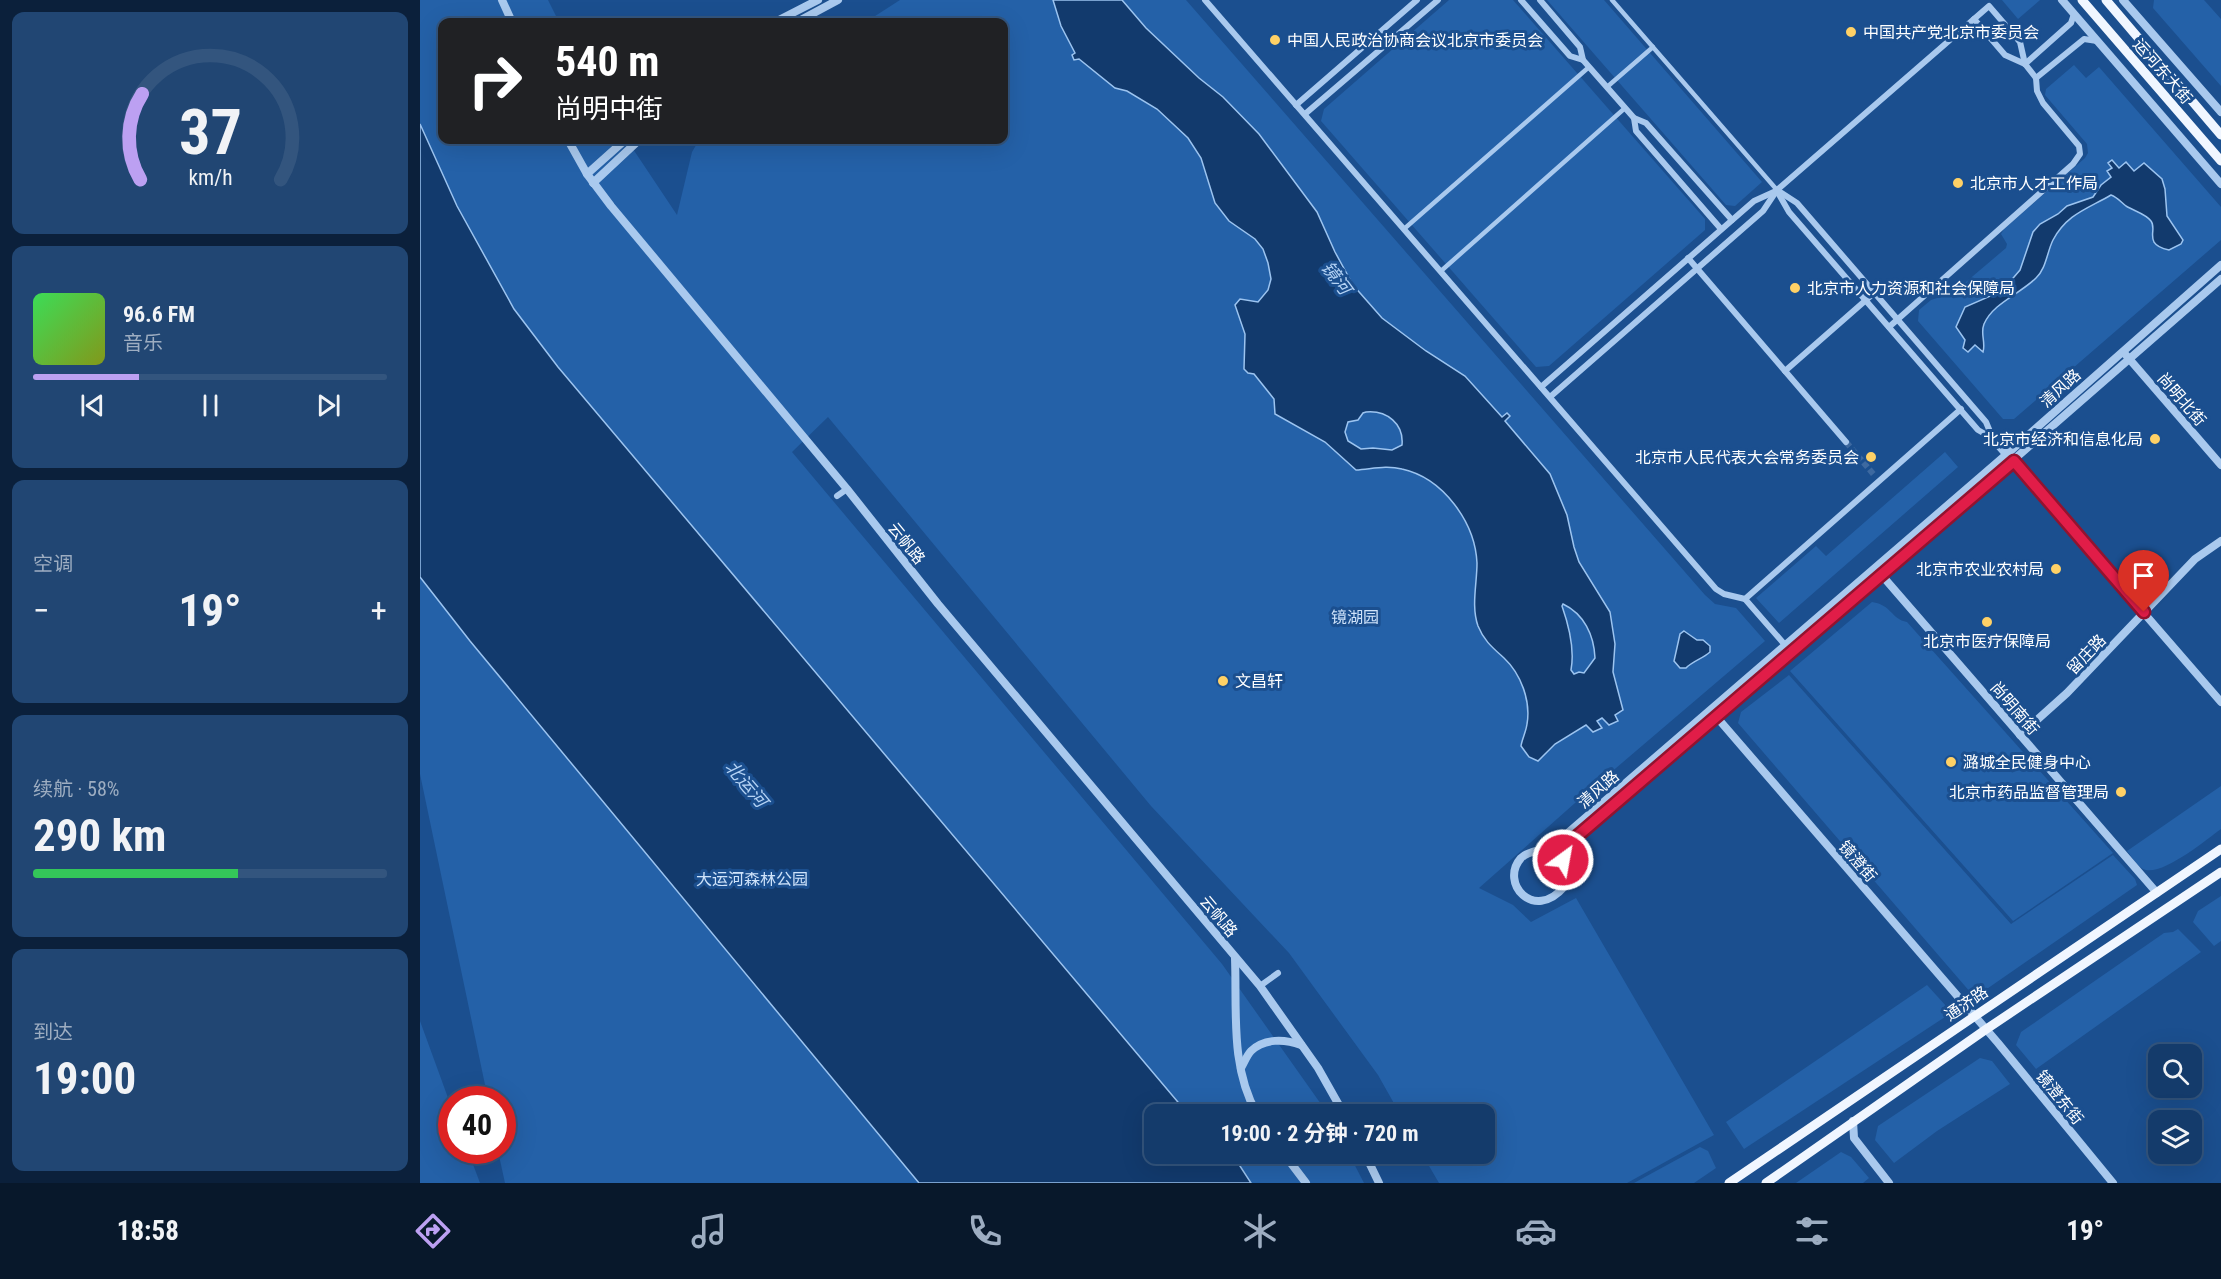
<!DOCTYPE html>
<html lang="zh">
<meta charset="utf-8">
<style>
:root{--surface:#143b6b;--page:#214673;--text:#f1f3f6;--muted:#9dadc1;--line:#33557e;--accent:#bca0f2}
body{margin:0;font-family:"Roboto Condensed","Noto Sans SC",sans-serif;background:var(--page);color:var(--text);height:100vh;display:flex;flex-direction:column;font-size:22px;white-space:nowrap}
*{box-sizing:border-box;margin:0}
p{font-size:20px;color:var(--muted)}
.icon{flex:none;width:33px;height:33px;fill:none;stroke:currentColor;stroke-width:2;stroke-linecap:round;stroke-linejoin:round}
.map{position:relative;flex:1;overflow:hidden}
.side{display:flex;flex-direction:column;gap:12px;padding:12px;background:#0b203b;width:420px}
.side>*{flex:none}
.banner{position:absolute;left:18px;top:18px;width:570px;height:126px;border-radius:12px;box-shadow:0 6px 24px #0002,0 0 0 2px var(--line);background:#202124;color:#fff;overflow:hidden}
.controls{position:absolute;left:1728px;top:1044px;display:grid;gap:12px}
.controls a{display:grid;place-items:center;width:54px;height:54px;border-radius:12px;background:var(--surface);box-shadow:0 6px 24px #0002,0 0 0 2px var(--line);font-size:30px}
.speed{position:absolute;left:18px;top:1086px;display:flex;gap:12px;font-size:30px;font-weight:700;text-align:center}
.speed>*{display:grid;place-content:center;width:78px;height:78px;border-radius:50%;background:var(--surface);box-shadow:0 6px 24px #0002,0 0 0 2px var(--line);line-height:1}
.speed .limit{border:9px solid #d22;background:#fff;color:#111}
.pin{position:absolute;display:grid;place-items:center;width:51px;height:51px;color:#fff;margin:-62px -26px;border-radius:50% 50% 50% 0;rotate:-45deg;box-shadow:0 0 6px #0007}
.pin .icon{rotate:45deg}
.me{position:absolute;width:66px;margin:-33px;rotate:32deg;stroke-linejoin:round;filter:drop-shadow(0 0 4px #0008)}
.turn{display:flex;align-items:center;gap:21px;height:126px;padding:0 18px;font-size:27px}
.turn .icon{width:78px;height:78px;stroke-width:2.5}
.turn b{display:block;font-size:42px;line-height:51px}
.big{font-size:45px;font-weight:700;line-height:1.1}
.side .card{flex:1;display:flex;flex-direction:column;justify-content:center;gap:9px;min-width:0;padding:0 21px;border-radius:12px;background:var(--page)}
.side .dial{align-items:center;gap:0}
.dial svg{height:156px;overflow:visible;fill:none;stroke:var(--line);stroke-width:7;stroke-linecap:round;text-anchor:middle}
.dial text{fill:var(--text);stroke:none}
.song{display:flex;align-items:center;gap:18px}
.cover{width:72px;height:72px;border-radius:9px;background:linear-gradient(135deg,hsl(130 70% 55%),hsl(70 70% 35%))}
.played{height:6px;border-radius:3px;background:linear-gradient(90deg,var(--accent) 30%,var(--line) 30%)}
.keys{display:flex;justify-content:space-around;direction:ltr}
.heat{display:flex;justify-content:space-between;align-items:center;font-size:33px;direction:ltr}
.charge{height:9px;border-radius:4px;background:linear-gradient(90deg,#34c759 58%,var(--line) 0)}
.trip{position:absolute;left:724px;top:1104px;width:351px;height:60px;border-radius:12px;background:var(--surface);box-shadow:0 6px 24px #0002,0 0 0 2px var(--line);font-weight:700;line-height:60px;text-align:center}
.menu{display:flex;height:96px;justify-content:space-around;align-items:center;background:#08182b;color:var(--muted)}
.menu .icon{width:42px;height:42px}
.menu .active{color:var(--accent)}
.menu b{font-size:27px;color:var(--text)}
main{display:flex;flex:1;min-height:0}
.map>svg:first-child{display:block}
</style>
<main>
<section class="side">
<div class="card dial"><svg viewBox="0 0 100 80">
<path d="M14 69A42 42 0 1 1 86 69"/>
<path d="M14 69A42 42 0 0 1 15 25" stroke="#bca0f2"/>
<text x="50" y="56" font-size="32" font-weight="700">37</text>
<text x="50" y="72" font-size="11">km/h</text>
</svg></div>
<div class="card">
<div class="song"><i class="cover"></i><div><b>96.6 FM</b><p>音乐</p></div></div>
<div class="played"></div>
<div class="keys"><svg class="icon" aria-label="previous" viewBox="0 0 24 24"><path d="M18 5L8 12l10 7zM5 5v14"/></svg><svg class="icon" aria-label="pause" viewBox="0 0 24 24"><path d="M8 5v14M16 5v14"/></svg><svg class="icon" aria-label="next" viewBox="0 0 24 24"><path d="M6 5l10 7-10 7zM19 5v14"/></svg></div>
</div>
<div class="card"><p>空调</p>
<div class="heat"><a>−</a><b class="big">19°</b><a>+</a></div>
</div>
<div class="card"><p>续航 · 58%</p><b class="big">290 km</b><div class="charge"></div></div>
<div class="card"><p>到达</p><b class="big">19:00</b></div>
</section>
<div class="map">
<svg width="1801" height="1183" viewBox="0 0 1801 1183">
<rect width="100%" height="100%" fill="#1b4f8f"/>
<g fill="#2461a8">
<polygon points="0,0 128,0 139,22 22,22 22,140 207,140 257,215 272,152 279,140 584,140 584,22 442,22 452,18 480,0 766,0 1285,595 1295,604 1316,608 1345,641 1155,803 1059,888 1093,905 1111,922 1156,898 1294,1135 1207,1183 1019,1183 1002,1154 1065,1154 1065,1114 980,1114 958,1075 869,953 731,806 408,417 372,452 802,964 908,1114 735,1114 735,1154 929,1154 944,1183 85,1183 78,1151 82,1150 82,1100 68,1099 0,774"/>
<polygon points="1029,0 1093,0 1285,219 1285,230 1129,366 1116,367 901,121 904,109"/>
<polygon points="1127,0 1184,0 1342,182 1315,206 1306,205"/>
<polygon points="1582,0 1620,0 1598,19"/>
<polygon points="1734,0 1784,0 1801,19 1801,86 1733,8"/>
<polygon points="1654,65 1666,78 1679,67 1801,207 1801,240 1594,419 1583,419 1498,321 1499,310 1511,300 1533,293 1586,248 1587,244 1581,234 1584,229 1665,158 1668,153 1667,144 1625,95 1626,89"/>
<polygon points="1525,452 1538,467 1359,623 1336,598 1396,546 1406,556"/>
<path d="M1452,602C1472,605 1471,619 1487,622L1693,853L1593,921L1370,671Z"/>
<polygon points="1369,675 1591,924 1693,855 1715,879 1717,885 1561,993 1551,993 1318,723 1321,712"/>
<path d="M1801,786V829C1786,840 1740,878 1723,869C1717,866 1712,857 1707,851Z"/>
<polygon points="1801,896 1801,941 1794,946 1773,922 1778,911"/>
<polygon points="1758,929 1781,952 1616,1069 1596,1045 1601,1032 1744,933 1753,932"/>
<polygon points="1507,985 1527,1007 1528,1015 1324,1149 1306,1122"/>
<polygon points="0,1021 31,1106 32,1150 48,1151 60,1183 0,1183"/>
<polygon points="1560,1058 1572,1061 1590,1084 1517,1131 1474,1163 1455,1140 1458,1126"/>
<polygon points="1280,1147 1288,1151 1296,1168 1274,1183 1214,1183"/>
<polygon points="1421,1152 1431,1157 1449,1178 1443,1183 1376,1183"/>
</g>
<g fill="#123a6d" stroke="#9cc4f0" stroke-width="1.5" fill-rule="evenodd">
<path d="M633,0H702L726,28L779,78L803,97L839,134L897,212L915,252L933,285L962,318L1006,351L1045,376L1082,417L1087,413L1090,416L1085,421L1130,474L1147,515L1154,547L1159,562L1190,612L1195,644L1193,672L1203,710L1195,715L1198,721L1189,725L1182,718L1177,721L1182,728L1173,732L1166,725L1135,744L1118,761L1109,757L1101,746C1102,739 1106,732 1107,724C1111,701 1101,674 1084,658C1073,648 1064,641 1058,626C1051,606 1057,584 1057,563C1055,522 1023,478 982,469C966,465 952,469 936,470L905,442L855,414L854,399L834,374L828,373L824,369L825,334L815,305L820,299L838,302L848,290L851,279L848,263L843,249L835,239L809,221L795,203L781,158L768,138L737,109L707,91L695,88L659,59L654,60L652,55L655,53L641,26ZM946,412C967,410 984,424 982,445L972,450L953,448L941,449L928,441L925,432L928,422L938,420L943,413ZM1143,604C1164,614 1174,635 1175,658L1164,673L1159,672L1154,674L1151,670C1155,649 1149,626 1142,606Z"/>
<polygon points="0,124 37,206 94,309 138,367 768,1114 735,1114 735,1154 807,1154 820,1166 831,1183 499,1183 50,641 0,577"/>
<path d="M1692,160L1699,168L1706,162L1714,171L1724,163L1742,179L1745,189L1747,216L1763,240L1761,244L1749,250C1722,244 1738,230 1731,221C1726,214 1714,211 1706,206C1701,202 1697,197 1691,195C1667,209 1647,214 1633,240C1627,252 1626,269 1616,278C1600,294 1573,303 1564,324C1560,334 1566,342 1563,352L1555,345L1548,352L1543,348L1545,340L1536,327L1545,307L1582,291L1600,270L1613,232L1620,224L1638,214L1647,206L1673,197L1681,185L1691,177L1687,171L1692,168L1688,163Z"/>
<path d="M1264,631L1277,640H1283L1290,646V652C1282,659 1273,661 1266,668H1260L1254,661L1260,634Z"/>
</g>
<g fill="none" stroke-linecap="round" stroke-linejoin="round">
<polyline stroke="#3d69a0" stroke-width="6" stroke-dasharray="6 3" stroke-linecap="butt" points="1426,442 1455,476"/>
<g stroke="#a9c9ee" stroke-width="4.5">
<polyline points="1192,0 1357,190"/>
<polyline points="1187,87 1233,47"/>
<polyline points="984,229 1169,67"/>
<polyline points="1021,271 1205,108"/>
</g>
<g stroke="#a9c9ee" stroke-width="6">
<polyline points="785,0 1296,589 1304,594 1325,599 1541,409"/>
<polyline points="1101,0 1150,56 1163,60"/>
<polyline points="1120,0 1160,47 1163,60 1214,118 1226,123 1312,220"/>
<polyline points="1605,64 1651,23 1654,14"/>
<polyline points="1616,78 1664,39 1677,41"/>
<polyline points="876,105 997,0"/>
<polyline points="885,114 1018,0"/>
<polyline points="1214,118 1216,131 1301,229"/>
<polyline points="1357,190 1377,203 1566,422 1573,439"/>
<polyline points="1357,191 1369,212 1558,430 1572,438"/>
<polyline points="1268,258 1426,442"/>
<polyline points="1469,327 1653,164 1660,154 1659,146 1623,103 1617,91 1616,78 1605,64 1585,55 1554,19"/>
<polyline points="1365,371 1454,293"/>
<polyline points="1121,387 1334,201 1356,191"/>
<polyline points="1130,397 1343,211 1357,190 1569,6 1600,42 1605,64"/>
<polyline points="417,496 427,489"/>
<polyline points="1325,599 1372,653"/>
<polyline points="840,986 858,973"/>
</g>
<g stroke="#a9c9ee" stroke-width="8">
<polyline points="82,0 92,22"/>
<polyline points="1642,0 1801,184"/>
<polyline points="1703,0 1801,112"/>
<polyline points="355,22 398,0"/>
<polyline points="377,22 418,0"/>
<polyline points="148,140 167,174 191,206 427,489 518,604 840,986 898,1068 924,1114"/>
<polyline points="167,174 205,140"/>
<polyline points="173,183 219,140"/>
<path d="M1801,265L1587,454L1150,831C1144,836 1138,842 1131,846C1121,851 1109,850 1101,858C1079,883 1114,922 1144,887C1145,865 1139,855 1155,838L1372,653L1801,279"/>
<polyline points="1705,354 1801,465"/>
<polyline points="1573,439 1801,702"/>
<polyline points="1459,572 1737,893"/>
<polyline points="1294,714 1578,1043 1693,1183"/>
<polyline points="1600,735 1647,693 1775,559 1801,541"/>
<path d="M815,958C817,1010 810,1067 837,1114"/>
<path d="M821,1068C824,1063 827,1055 831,1051C844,1038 865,1039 881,1045"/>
<polyline points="1433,1121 1434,1138 1469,1183"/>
<polyline points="864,1154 886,1183"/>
<polyline points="945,1154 959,1183"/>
</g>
<g stroke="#f0f6ff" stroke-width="9">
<polyline points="1662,0 1801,161"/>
<polyline points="1686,0 1801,135"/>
<polyline points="1309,1183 1801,849"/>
<polyline points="1346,1183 1565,1030 1801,872"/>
</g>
</g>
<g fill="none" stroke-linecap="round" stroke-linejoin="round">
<defs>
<polyline id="route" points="1143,860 1147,846 1155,838 1594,461 1724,612"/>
</defs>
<use href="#route" stroke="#92132f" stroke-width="15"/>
<use href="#route" stroke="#e11d48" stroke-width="10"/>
</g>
<g fill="#ffd166" stroke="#1b4f8f" stroke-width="2">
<circle cx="1431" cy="32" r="6"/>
<circle cx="855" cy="40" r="6"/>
<circle cx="1538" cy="183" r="6"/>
<circle cx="1375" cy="288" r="6"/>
<circle cx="1735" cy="439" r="6"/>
<circle cx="1451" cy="457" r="6"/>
<circle cx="1636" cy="569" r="6"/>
<circle cx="1567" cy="622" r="6"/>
<circle cx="803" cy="681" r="6"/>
<circle cx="1531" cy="762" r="6"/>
<circle cx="1701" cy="792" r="6"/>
</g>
<g text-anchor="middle" stroke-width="6" stroke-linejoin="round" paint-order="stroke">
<g font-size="16" fill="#fff" stroke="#1b4f8f" text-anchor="start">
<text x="1443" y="38">中国共产党北京市委员会</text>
<text x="867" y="46">中国人民政治协商会议北京市委员会</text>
<text x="1550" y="189">北京市人才工作局</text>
<text x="1387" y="294">北京市人力资源和社会保障局</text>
<text x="1723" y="445" text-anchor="end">北京市经济和信息化局</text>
<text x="1439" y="463" text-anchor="end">北京市人民代表大会常务委员会</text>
<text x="1624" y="575" text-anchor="end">北京市农业农村局</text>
<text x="1567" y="647" text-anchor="middle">北京市医疗保障局</text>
<text x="815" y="687">文昌轩</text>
<text x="1543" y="768">潞城全民健身中心</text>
<text x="1689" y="798" text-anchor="end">北京市药品监督管理局</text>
</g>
<g font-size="16" fill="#fff" stroke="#1b4f8f">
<text transform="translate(1743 71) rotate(49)" y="6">运河东大街</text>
<text transform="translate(1640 388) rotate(-42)" y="6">清风路</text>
<text transform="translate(1762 399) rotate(49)" y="6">尚明北街</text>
<text transform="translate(487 543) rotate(51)" y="6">云帆路</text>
<text transform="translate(1666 654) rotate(-46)" y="6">留庄路</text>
<text transform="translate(1595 708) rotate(49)" y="6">尚明南街</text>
<text transform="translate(1178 789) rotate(-41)" y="6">清风路</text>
<text transform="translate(1438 861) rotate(49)" y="6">镜澄街</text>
<text transform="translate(799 916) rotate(50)" y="6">云帆路</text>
<text transform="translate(1546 1003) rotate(-34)" y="6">通济路</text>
<text transform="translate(1640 1097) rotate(51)" y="6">镜澄东街</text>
</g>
<g font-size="16" fill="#cfe3fa" stroke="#1b4f8f">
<text x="935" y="623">镜湖园</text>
<text x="332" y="885">大运河森林公园</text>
</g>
<g font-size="18" font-style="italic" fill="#b5d3f5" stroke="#1b4f8f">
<text transform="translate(916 278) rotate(53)" y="6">镜河</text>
<text transform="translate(326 784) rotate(50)" y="6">北运河</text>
</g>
</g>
</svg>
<div class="controls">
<a><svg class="icon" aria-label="search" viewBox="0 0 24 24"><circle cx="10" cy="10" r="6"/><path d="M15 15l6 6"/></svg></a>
<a><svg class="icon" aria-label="layers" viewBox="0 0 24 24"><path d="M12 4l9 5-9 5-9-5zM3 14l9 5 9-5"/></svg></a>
</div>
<div class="speed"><div class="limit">40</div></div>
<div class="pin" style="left:1724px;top:612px;background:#d93025"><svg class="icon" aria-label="arrive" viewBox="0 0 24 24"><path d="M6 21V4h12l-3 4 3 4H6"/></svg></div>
<svg class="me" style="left:1143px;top:860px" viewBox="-20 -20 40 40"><circle r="17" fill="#e11d48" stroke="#fff" stroke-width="3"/><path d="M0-11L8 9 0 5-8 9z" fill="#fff"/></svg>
<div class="trip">19:00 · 2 分钟 · 720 m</div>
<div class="banner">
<div class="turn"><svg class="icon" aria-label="right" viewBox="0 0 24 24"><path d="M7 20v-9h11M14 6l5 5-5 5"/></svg><div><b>540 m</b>尚明中街</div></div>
</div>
</div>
</main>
<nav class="menu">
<b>18:58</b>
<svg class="icon active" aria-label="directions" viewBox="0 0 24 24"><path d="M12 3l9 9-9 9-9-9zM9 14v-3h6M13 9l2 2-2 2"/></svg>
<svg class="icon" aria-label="music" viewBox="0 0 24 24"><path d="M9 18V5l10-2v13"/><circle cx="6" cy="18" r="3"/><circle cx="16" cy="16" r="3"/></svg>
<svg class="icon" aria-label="phone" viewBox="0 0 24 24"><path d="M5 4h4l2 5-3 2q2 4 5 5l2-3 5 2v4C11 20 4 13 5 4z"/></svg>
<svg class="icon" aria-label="climate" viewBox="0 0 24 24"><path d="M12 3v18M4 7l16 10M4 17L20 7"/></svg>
<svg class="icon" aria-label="car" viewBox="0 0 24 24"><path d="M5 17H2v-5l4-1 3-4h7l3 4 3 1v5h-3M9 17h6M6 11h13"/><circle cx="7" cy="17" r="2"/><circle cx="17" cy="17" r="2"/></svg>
<svg class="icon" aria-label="filters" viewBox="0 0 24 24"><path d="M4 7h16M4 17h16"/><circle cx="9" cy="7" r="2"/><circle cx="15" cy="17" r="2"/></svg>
<b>19°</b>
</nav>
